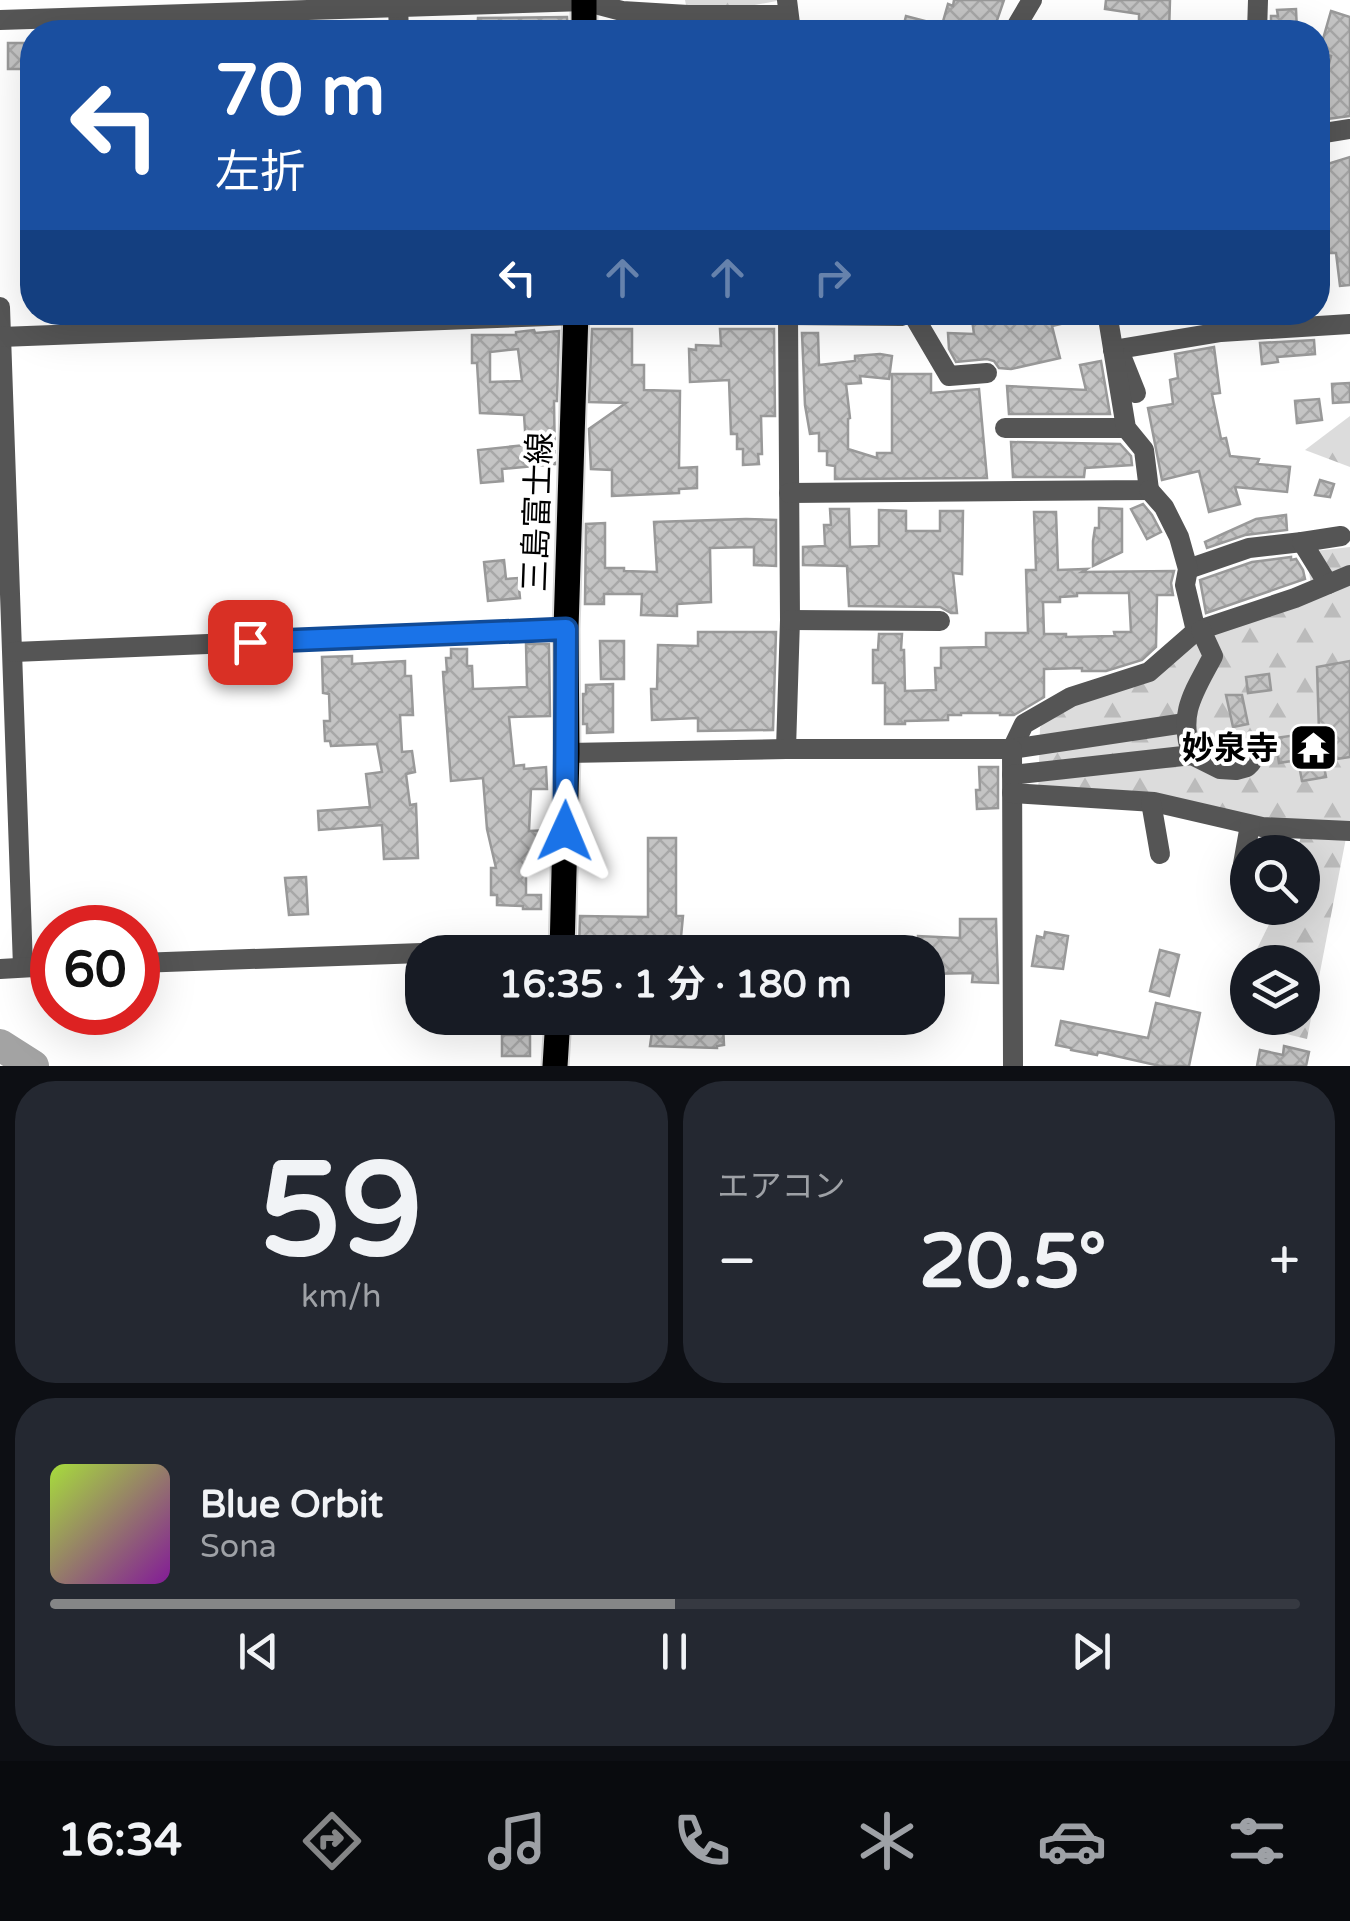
<!DOCTYPE html>
<html lang="ja">
<meta charset="utf-8">
<style>
:root{--surface:#171b24;--page:#242831;--text:#f1f3f6;--muted:#9ea1a6;--line:#363941;--accent:#858687}
body{margin:0;font-family:"Varela Round","Noto Sans JP",sans-serif;background:var(--page);color:var(--text);height:100vh;display:flex;flex-direction:column;font-size:38px;white-space:nowrap}
*{box-sizing:border-box;margin:0}
p{font-size:32px;color:var(--muted)}
.icon{flex:none;width:55px;height:55px;fill:none;stroke:currentColor;stroke-width:2;stroke-linecap:round;stroke-linejoin:round}
.map{position:relative;height:1066px;overflow:hidden}
.details{display:flex;flex-direction:column;gap:15px;padding:15px;background:#0d0f14;flex:1}
.details>*{flex:none}
.banner{position:absolute;left:20px;top:20px;width:1310px;height:305px;border-radius:40px;box-shadow:0 10px 40px #0002;background:#1a4fa0;color:#fff;overflow:hidden}
.fabs{position:absolute;left:1230px;top:835px;display:grid;gap:20px}
.fabs a{display:grid;place-items:center;width:90px;height:90px;border-radius:50%;background:var(--surface);box-shadow:0 10px 40px #0002;font-size:50px}
.speed{position:absolute;left:30px;top:905px;display:flex;gap:20px;font-size:50px;font-weight:700;text-align:center}
.speed>*{display:grid;place-content:center;width:130px;height:130px;border-radius:50%;background:var(--surface);box-shadow:0 10px 40px #0002;line-height:1}
.speed .limit{border:15px solid #d22;background:#fff;color:#111}
.pin{position:absolute;display:grid;place-items:center;width:85px;height:85px;color:#fff;margin:-42px;border-radius:20px;box-shadow:0 5px 15px #0006}
.me{position:absolute;width:110px;margin:-55px;rotate:1deg;stroke-linejoin:round;filter:drop-shadow(0 0 8px #0008)}
.turn{display:flex;align-items:center;gap:35px;height:210px;padding:0 30px;font-size:45px}
.turn .icon{width:130px;height:130px;stroke-width:2.5}
.turn b{display:block;font-size:70px;line-height:85px}
.lanes{display:flex;align-items:center;height:95px;padding:0 30px;background:#0003;justify-content:center;gap:50px;direction:ltr}
.lanes .off{opacity:.35}
.big{font-size:75px;font-weight:700;line-height:1.1}
.details .tile{flex:1;display:flex;flex-direction:column;justify-content:center;gap:15px;min-width:0;padding:0 35px;border-radius:40px;background:var(--page)}
.details .dial{align-items:center;gap:0}
.dial b{font-size:130px;line-height:1}
.song{display:flex;align-items:center;gap:30px}
.cover{width:120px;height:120px;border-radius:15px;background:linear-gradient(135deg,hsl(80 70% 55%),hsl(290 70% 35%))}
.played{height:10px;border-radius:5px;background:linear-gradient(90deg,var(--accent) 50%,var(--line) 50%)}
.keys{display:flex;justify-content:space-around;direction:ltr}
.heat{display:flex;justify-content:space-between;align-items:center;font-size:55px;direction:ltr}
.details .tiles{flex:1;display:grid;gap:15px;grid-template-columns:1fr 1fr}
.tile:last-child{grid-column:span 2}
.trip{position:absolute;left:405px;top:935px;width:540px;height:100px;border-radius:40px;background:var(--surface);box-shadow:0 10px 40px #0002;font-weight:700;line-height:100px;text-align:center}
.dock{display:flex;height:160px;justify-content:space-around;align-items:center;background:#090b0e;color:var(--muted)}
.dock .icon{width:70px;height:70px}
.dock .current{color:var(--accent)}
.dock b{font-size:45px;color:var(--text)}
.map>svg:first-child{display:block}
</style>
<div class="map">
<svg width="1350" height="1066" viewBox="0 0 1350 1066">
<defs>
<pattern id="forest-firs" width="22" height="20" patternUnits="userSpaceOnUse" patternTransform="scale(2.5)"><rect width="22" height="20" fill="#dcdcdc"/><path d="M5 1l3.5 6h-7zM16 11l3.5 6h-7z" fill="#bbb"/></pattern>
<pattern id="building-cross-hatch" width="8" height="8" patternUnits="userSpaceOnUse" patternTransform="scale(2.5)"><rect width="8" height="8" fill="#c4c4c4"/><path d="M0 0l8 8M0 8l8-8" fill="none" stroke="#a7a7a7"/></pattern>
</defs>
<rect width="100%" height="100%" fill="#fff"/>
<g fill="url(#forest-firs)">
<polygon points="685,0 782,0 739,8 701,30 701,32 661,32 659,30 666,26 686,5"/>
<polygon points="1350,416 1350,467 1305,450"/>
<polygon points="1350,547 1350,837 1346,838 1307,1039 1254,1026 1256,1018 1302,1018 1302,962 1257,962 1255,953 1277,908 1302,908 1302,852 1296,852 1301,837 1179,814 1038,797 1040,728 1054,699 1149,672 1188,638 1311,585 1306,552"/>
</g>
<g fill="none" stroke-linecap="round" stroke-linejoin="round">
<polyline stroke="#a3a3a3" stroke-width="32" points="0,1045 33,1066"/>
</g>
<g fill="url(#building-cross-hatch)" stroke="#999" stroke-width="2.5" fill-rule="evenodd">
<polygon points="954,0 1004,0 993,32 963,32 949,27 948,32 902,32 906,16 944,26 942,25 948,4 953,6"/>
<polygon points="1106,0 1170,0 1169,32 1139,32 1139,14 1105,9"/>
<polygon points="1296,9 1297,31 1271,32 1271,16 1278,16 1277,10"/>
<polygon points="1331,11 1350,17 1350,116 1319,120 1318,107 1331,56 1319,53"/>
<polygon points="567,17 568,32 477,32 478,18"/>
<rect x="8" y="43" width="24" height="26"/>
<polygon points="1350,157 1350,285 1340,286 1336,253 1318,253 1318,207 1322,207 1318,167"/>
<polygon points="971,312 1082,312 1082,319 1052,326 1060,358 1011,369 999,368 994,361 987,359 956,362 949,349 948,333 974,334"/>
<polygon points="592,329 632,329 632,365 644,365 644,390 680,391 679,468 697,467 697,488 679,489 679,493 612,496 612,470 591,469 589,429 626,403 589,402"/>
<polygon points="720,329 774,329 775,416 761,416 762,454 758,454 759,464 743,465 743,449 737,449 737,434 731,434 729,380 690,382 689,349 696,350 696,345 721,346"/>
<path d="M534,330L535,333L559,331L557,401H554L555,464L502,469L503,481L481,483L478,450L526,445L524,415L480,413L477,363H472V335H516V332ZM518,349L522,381L490,382V352Z"/>
<polygon points="802,333 818,333 819,365 855,361 855,356 880,354 892,356 889,379 860,376 861,383 846,384 850,418 848,419 848,449 877,458 877,453 892,453 892,374 931,374 931,393 979,389 987,478 835,479 835,466 827,465 827,451 819,451 819,433 810,434 805,405"/>
<polygon points="1314,340 1315,354 1277,357 1278,362 1262,364 1260,343"/>
<polygon points="1214,347 1220,393 1212,394 1221,439 1226,438 1230,456 1259,459 1257,464 1290,467 1287,492 1235,487 1240,504 1209,512 1199,471 1162,480 1148,408 1173,404 1170,380 1178,378 1175,354"/>
<polygon points="1101,361 1110,414 1009,414 1007,386 1086,390 1080,365"/>
<polygon points="1350,383 1350,402 1333,403 1332,384"/>
<polygon points="1319,399 1322,420 1297,423 1295,401"/>
<polygon points="1011,442 1120,444 1131,456 1132,465 1085,468 1084,477 1013,477"/>
<polygon points="1320,480 1334,484 1330,497 1315,495"/>
<polygon points="1143,504 1152,515 1161,532 1147,539 1131,509"/>
<polygon points="1099,508 1122,509 1122,552 1093,566 1093,541 1095,528 1099,528"/>
<polygon points="830,509 849,509 850,547 879,546 879,510 906,511 906,531 940,531 940,511 963,511 962,574 953,573 957,613 951,613 940,607 849,606 847,566 803,565 803,547 825,546 824,525 831,525"/>
<path d="M1034,512H1056L1058,570L1087,569L1082,572L1174,571L1171,583L1173,595H1157L1156,647L1142,660L1106,671H1082V668L1044,669V697L1014,715H1000V713H961V715H948V720L905,721V724H885V683H873V650H878L879,634H902L901,650H904L905,691L936,690L935,668H941V648L986,647V633H1028L1026,570H1036ZM1077,593H1129L1131,632H1114L1115,636L1066,637V634H1044L1043,602H1060V597L1077,596Z"/>
<polygon points="1286,515 1287,530 1245,535 1207,548 1205,542 1256,519"/>
<polygon points="746,519 776,520 776,566 754,565 754,547 710,548 711,602 677,604 677,616 641,615 642,594 604,594 604,604 585,604 586,524 605,523 605,568 624,568 624,571 657,572 654,522"/>
<polygon points="1291,557 1291,560 1296,559 1303,570 1305,579 1206,613 1200,580 1252,562"/>
<polygon points="504,560 506,579 518,578 520,598 488,601 484,562"/>
<polygon points="698,632 776,632 773,730 698,731 698,718 652,720 651,689 657,689 658,645 698,646"/>
<polygon points="600,641 624,641 624,679 601,679"/>
<polygon points="526,644 549,644 550,716 509,717 514,766 524,765 524,769 546,767 547,789 531,789 529,831 549,830 548,858 526,860 526,895 541,895 541,909 523,909 523,906 497,905 497,895 491,895 491,868 496,868 487,829 483,778 451,781 444,688 443,672 447,672 446,658 451,658 451,649 467,649 467,666 472,666 473,689 527,687"/>
<polygon points="352,656 352,664 405,661 405,676 411,676 413,715 400,715 402,752 412,751 415,772 406,774 410,805 416,804 418,858 384,859 382,825 319,830 318,811 370,807 366,774 382,772 377,744 331,746 330,741 325,741 324,721 330,721 329,694 323,693 322,657"/>
<polygon points="1350,661 1350,757 1323,761 1326,777 1302,781 1298,760 1279,763 1275,738 1319,732 1317,667"/>
<polygon points="1269,674 1271,690 1248,693 1246,677"/>
<polygon points="613,684 613,732 587,733 587,724 583,724 583,694 586,694 586,685"/>
<polygon points="1226,695 1242,695 1248,724 1233,727"/>
<polygon points="979,767 998,767 998,808 977,809 976,790 980,790"/>
<polygon points="648,838 676,838 676,916 683,916 681,937 677,937 678,952 655,952 655,937 627,937 627,951 579,950 580,916 648,917"/>
<polygon points="306,877 308,914 289,915 285,878"/>
<polygon points="960,919 996,919 998,983 972,982 973,973 928,974 928,952 918,952 918,936 960,938"/>
<polygon points="1045,932 1068,936 1063,969 1032,966 1037,936 1044,938"/>
<polygon points="1160,950 1179,955 1169,996 1150,991"/>
<polygon points="1156,1003 1200,1013 1189,1066 1160,1066 1098,1052 1097,1055 1071,1050 1071,1048 1056,1045 1061,1021 1148,1038"/>
<polygon points="654,1018 718,1018 719,1025 723,1025 724,1045 717,1046 717,1048 650,1046"/>
<rect x="502" y="1035" width="28" height="21"/>
<polygon points="1284,1046 1309,1052 1306,1066 1257,1066 1260,1050 1283,1055"/>
</g>
<g fill="none" stroke-linecap="round" stroke-linejoin="round">
<defs>
<g id="major">
<polyline points="584,32 584,0"/>
<polyline points="562,952 567,753 566,629 576,312"/>
<polyline points="555,1066 558,1018"/>
</g>
</defs>
<use href="#major" stroke="#dbdbdb" stroke-width="29"/>
<g stroke="#555" stroke-width="20">
<polyline points="787,0 791,32"/>
<polyline points="398,7 399,32"/>
<polyline points="0,20 584,1 622,11 688,15 788,15"/>
<polyline points="1013,32 1032,0"/>
<polyline points="1257,32 1258,0"/>
<polyline points="1318,134 1350,129"/>
<polyline points="0,307 23,967"/>
<polyline points="788,312 788,315 901,316 912,312"/>
<polyline points="912,313 949,376 987,373"/>
<polyline points="1,337 576,315 788,315 790,620 786,749"/>
<polyline points="1113,350 1221,332 1350,324"/>
<polyline points="1122,358 1136,393"/>
<polyline points="1005,428 1126,428"/>
<polyline points="789,493 1149,490 1144,450 1126,428 1107,312"/>
<polyline points="1188,569 1249,548 1302,542"/>
<polyline points="1328,584 1302,542 1341,536"/>
<polyline points="790,620 940,621"/>
<polyline points="1196,631 1295,598 1350,575"/>
<polyline points="14,652 566,629"/>
<polyline points="1012,749 1024,724 1071,697 1149,672 1196,631 1185,585 1188,569 1179,537 1164,507 1149,490"/>
<polyline points="1012,749 1185,723"/>
<polyline points="567,753 786,749 1012,749 1013,1066"/>
<path d="M1192,755C1177,714 1194,692 1213,656L1201,630"/>
<polyline points="1012,775 1192,755 1220,769 1236,770 1247,767 1251,763"/>
<polyline points="1012,793 1154,802 1262,827 1350,831"/>
<polyline points="1151,802 1160,854"/>
<polyline points="1241,875 1250,825"/>
<polyline points="434,952 562,947"/>
<polyline points="138,963 422,953"/>
<polyline points="0,969 52,966"/>
</g>
<use href="#major" stroke="#000" stroke-width="25"/>
</g>
<g fill="none" stroke-linecap="round" stroke-linejoin="round">
<defs>
<polyline id="route" points="250,642 566,629 565,831"/>
</defs>
<use href="#route" stroke="#114b97" stroke-width="25"/>
<use href="#route" stroke="#1a73e8" stroke-width="18"/>
</g>
<defs>
<symbol id="temple-square" viewBox="-11 -11 22 22"><rect x="-9" y="-9" width="18" height="18" rx="4" fill="#000" stroke="#fff"/><path d="M0-6L5-2H3V0L6.5 2.5H4V6H1.5V3h-3V6H-4V2.5H-6.5L-3 0V-2H-5Z" fill="#fff"/></symbol>
</defs>
<g fill-rule="evenodd">
<use href="#temple-square" x="1286" y="720" width="55" height="55"/>
</g>
<g text-anchor="middle" stroke-width="8" stroke-linejoin="round" paint-order="stroke">
<g font-size="32" fill="#000" stroke="#fff">
<text transform="translate(537 512) rotate(-88)" y="11">三島富士線</text>
</g>
<g font-size="32" font-weight="bold" fill="#000" stroke="#fff" text-anchor="end">
<text x="1278" y="759">妙泉寺</text>
</g>
</g>
</svg>
<div class="fabs">
<a><svg class="icon" aria-label="search" viewBox="0 0 24 24"><circle cx="10" cy="10" r="6"/><path d="M15 15l6 6"/></svg></a>
<a><svg class="icon" aria-label="layers" viewBox="0 0 24 24"><path d="M12 4l9 5-9 5-9-5zM3 14l9 5 9-5"/></svg></a>
</div>
<div class="speed"><div class="limit">60</div></div>
<div class="pin" style="left:250px;top:642px;background:#d93025"><svg class="icon" aria-label="arrive" viewBox="0 0 24 24"><path d="M6 21V4h12l-3 4 3 4H6"/></svg></div>
<svg class="me" style="left:565px;top:831px" viewBox="-20 -20 40 40"><path d="M0-17L14 15 0 8-14 15z" fill="#1a73e8" stroke="#fff" stroke-width="4"/></svg>
<div class="trip">16:35 · 1 分 · 180 m</div>
<div class="banner">
<div class="turn"><svg class="icon" aria-label="left" viewBox="0 0 24 24"><path d="M17 20v-9H6M10 6l-5 5 5 5"/></svg><div><b>70 m</b>左折</div></div>
<div class="lanes"><svg class="icon" aria-label="left" viewBox="0 0 24 24"><path d="M17 20v-9H6M10 6l-5 5 5 5"/></svg><svg class="icon off" aria-label="ahead" viewBox="0 0 24 24"><path d="M12 20V5M6 11l6-6 6 6"/></svg><svg class="icon off" aria-label="ahead" viewBox="0 0 24 24"><path d="M12 20V5M6 11l6-6 6 6"/></svg><svg class="icon off" aria-label="right" viewBox="0 0 24 24"><path d="M7 20v-9h11M14 6l5 5-5 5"/></svg></div>
</div>
</div>
<section class="details">
<div class="tiles">
<div class="tile dial"><b>59</b><p>km/h</p></div>
<div class="tile"><p>エアコン</p>
<div class="heat"><a>−</a><b class="big">20.5°</b><a>+</a></div>
</div>
<div class="tile">
<div class="song"><i class="cover"></i><div><b>Blue Orbit</b><p>Sona</p></div></div>
<div class="played"></div>
<div class="keys"><svg class="icon" aria-label="previous" viewBox="0 0 24 24"><path d="M18 5L8 12l10 7zM5 5v14"/></svg><svg class="icon" aria-label="pause" viewBox="0 0 24 24"><path d="M8 5v14M16 5v14"/></svg><svg class="icon" aria-label="next" viewBox="0 0 24 24"><path d="M6 5l10 7-10 7zM19 5v14"/></svg></div>
</div>
</div>
</section>
<nav class="dock">
<b>16:34</b>
<svg class="icon current" aria-label="directions" viewBox="0 0 24 24"><path d="M12 3l9 9-9 9-9-9zM9 14v-3h6M13 9l2 2-2 2"/></svg>
<svg class="icon" aria-label="music" viewBox="0 0 24 24"><path d="M9 18V5l10-2v13"/><circle cx="6" cy="18" r="3"/><circle cx="16" cy="16" r="3"/></svg>
<svg class="icon" aria-label="phone" viewBox="0 0 24 24"><path d="M5 4h4l2 5-3 2q2 4 5 5l2-3 5 2v4C11 20 4 13 5 4z"/></svg>
<svg class="icon" aria-label="climate" viewBox="0 0 24 24"><path d="M12 3v18M4 7l16 10M4 17L20 7"/></svg>
<svg class="icon" aria-label="car" viewBox="0 0 24 24"><path d="M5 17H2v-5l4-1 3-4h7l3 4 3 1v5h-3M9 17h6M6 11h13"/><circle cx="7" cy="17" r="2"/><circle cx="17" cy="17" r="2"/></svg>
<svg class="icon" aria-label="filters" viewBox="0 0 24 24"><path d="M4 7h16M4 17h16"/><circle cx="9" cy="7" r="2"/><circle cx="15" cy="17" r="2"/></svg>
</nav>
